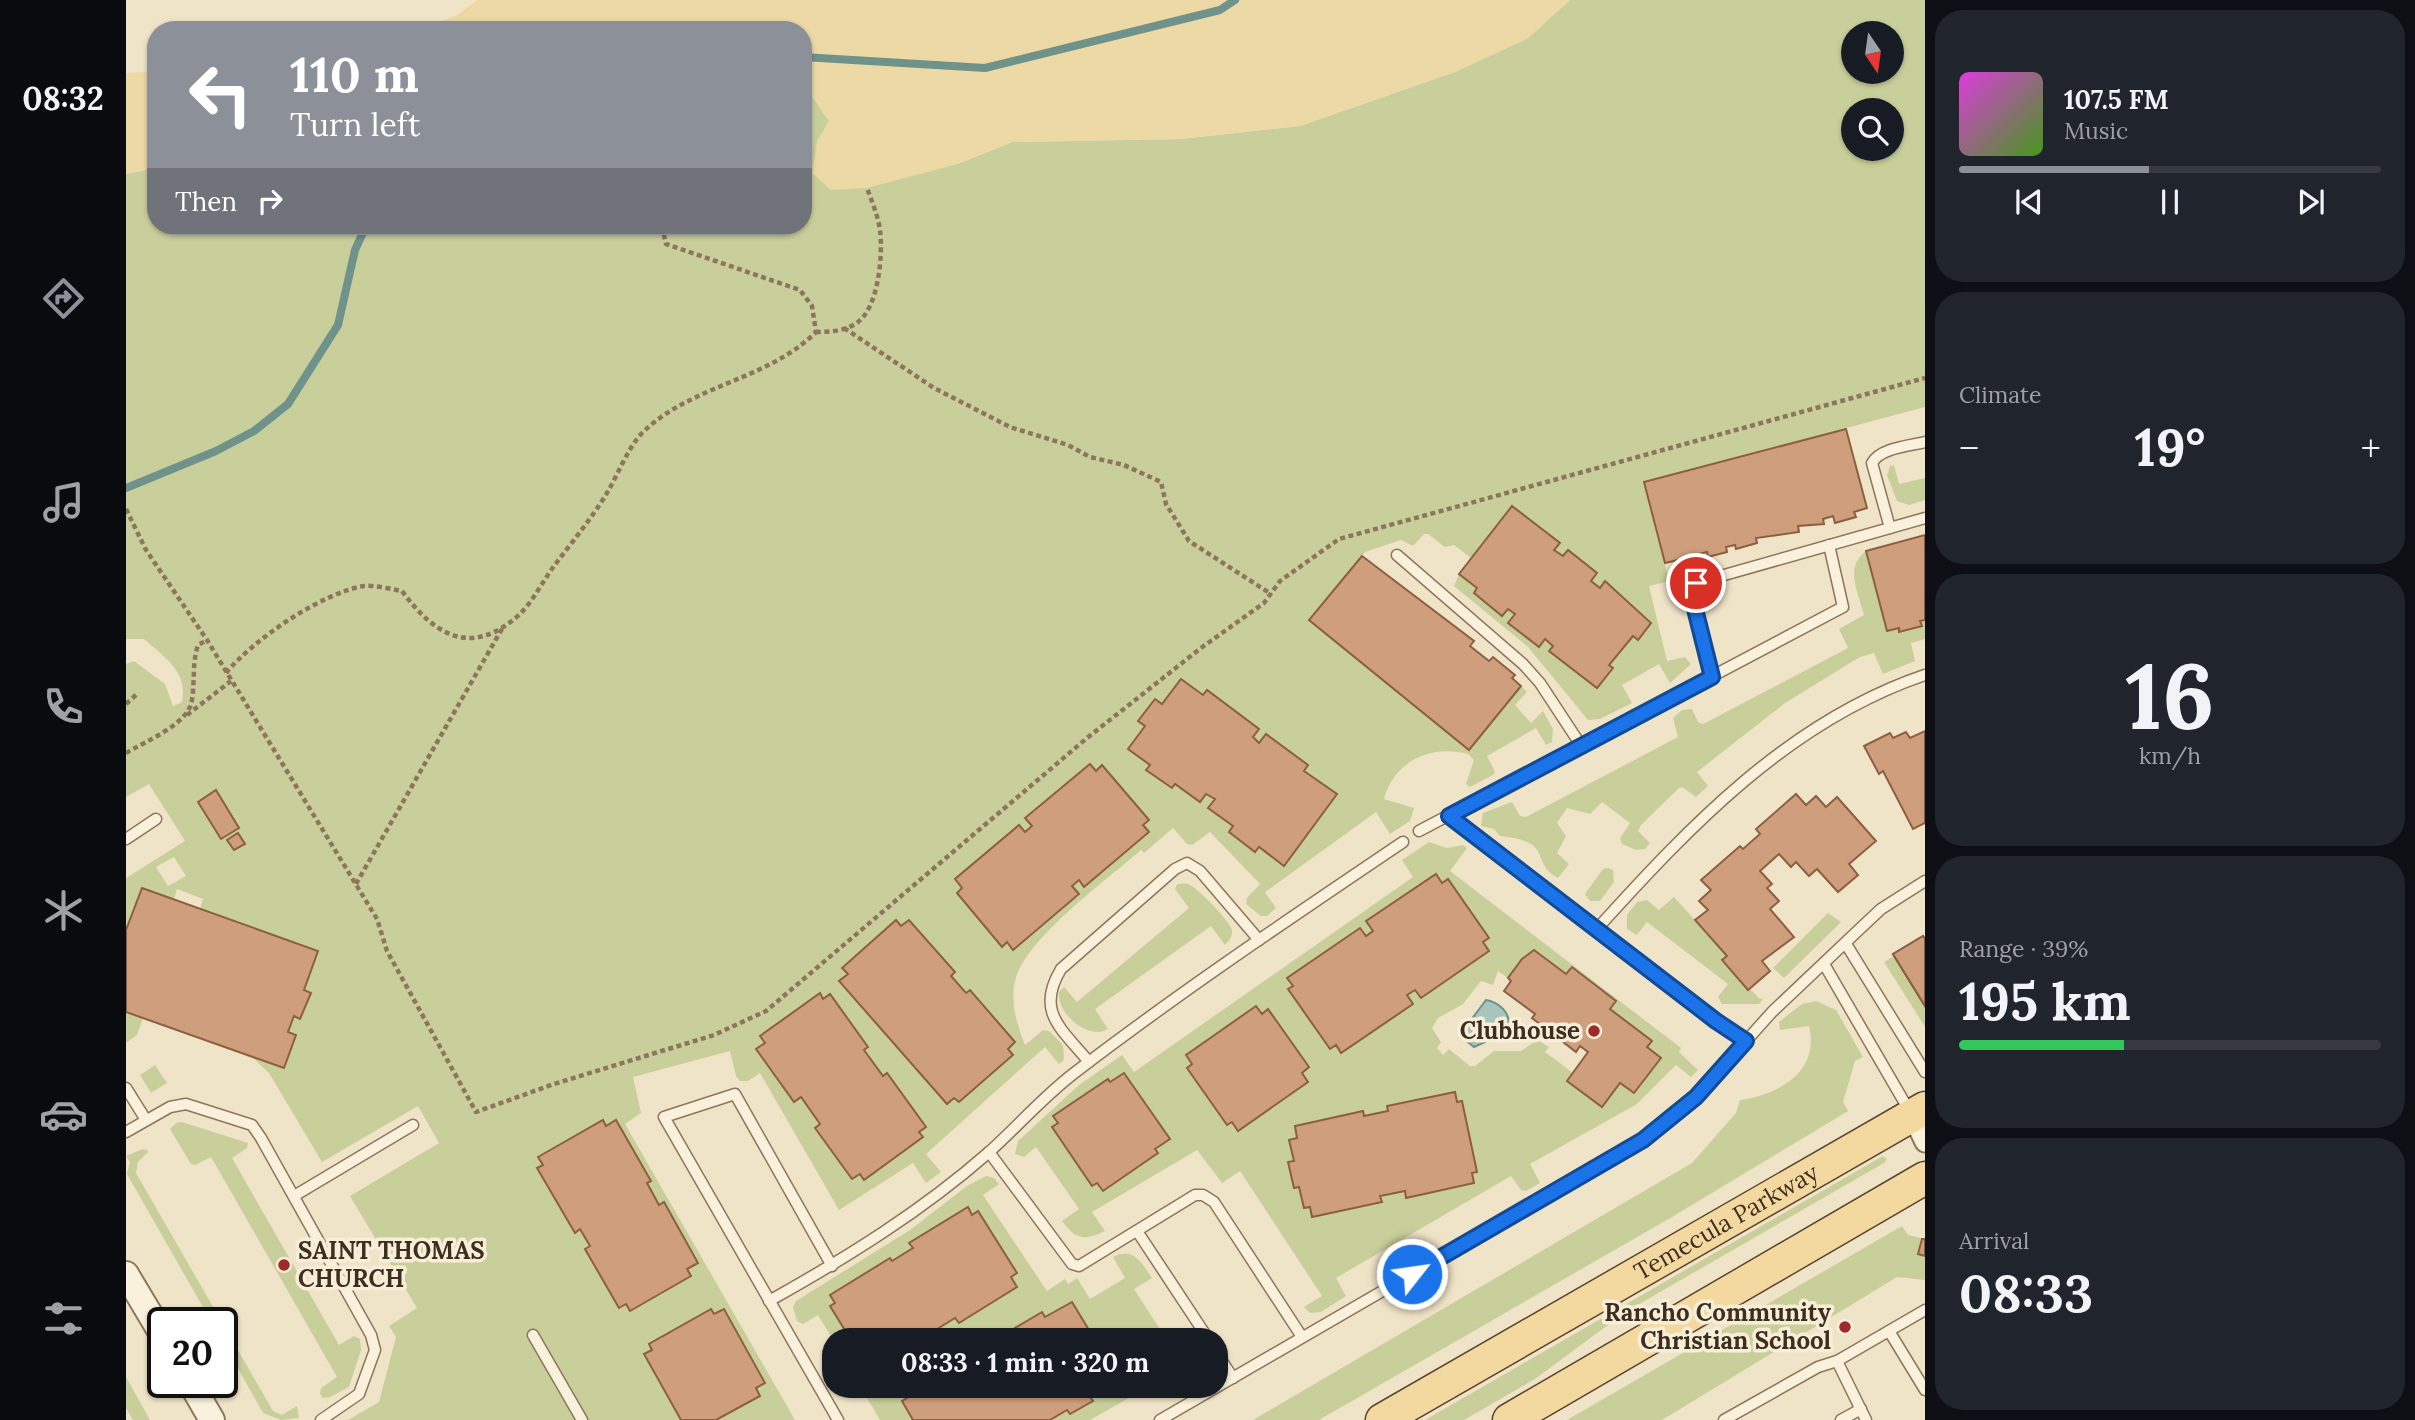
<!DOCTYPE html>
<meta charset="utf-8">
<style>
:root{--surface:#171b24;--page:#20242c;--text:#f1f3f6;--muted:#9ea1a6;--line:#363941;--accent:#8c9099}
body{margin:0;font-family:Lora,serif;background:var(--page);color:var(--text);height:100vh;display:flex;flex-direction:column;font-size:26px;white-space:nowrap}
*{box-sizing:border-box;margin:0}
p{font-size:23px;color:var(--muted)}
.icon{flex:none;width:38px;height:38px;fill:none;stroke:currentColor;stroke-width:2;stroke-linecap:round;stroke-linejoin:round}
.map{position:relative;flex:1;overflow:hidden}
.sheet{display:flex;flex-direction:column;gap:10px;padding:10px;background:#0d0f14;width:490px}
.sheet>*{flex:none}
.guide{position:absolute;left:21px;top:21px;width:665px;height:214px;border-radius:28px;box-shadow:0 2px 5px #0004;background:#8c9099;color:#fff;overflow:hidden}
.needle{width:46px;rotate:167deg}
.tools{position:absolute;left:1715px;top:21px;display:grid;gap:14px}
.tools a{display:grid;place-items:center;width:63px;height:63px;border-radius:50%;background:var(--surface);box-shadow:0 2px 5px #0004;font-size:35px}
.speed{position:absolute;left:21px;top:1307px;display:flex;gap:14px;font-size:35px;font-weight:700;text-align:center}
.speed>*{display:grid;place-content:center;width:91px;height:91px;border-radius:50%;background:var(--surface);box-shadow:0 2px 5px #0004;line-height:1}
.speed .limit{border:4px solid #111;border-radius:10px;background:#fff;color:#111}
.pin{position:absolute;display:grid;place-items:center;width:60px;height:60px;color:#fff;margin:-30px;border:4px solid #fff;border-radius:50%;box-shadow:0 2px 7px #0007}
.me{position:absolute;width:77px;margin:-38px;rotate:60deg;stroke-linejoin:round;filter:drop-shadow(0 0 5px #0008)}
.turn{display:flex;align-items:center;gap:24px;height:147px;padding:0 28px;font-size:32px}
.turn .icon{width:91px;height:91px;stroke-width:2.5}
.turn b{display:block;font-size:49px;line-height:60px}
.then{display:flex;align-items:center;height:66px;padding:0 28px;background:#0003;gap:14px;font-size:26px}
.big{font-size:52px;font-weight:700;line-height:1.1}
.sheet .tile{flex:1;display:flex;flex-direction:column;justify-content:center;gap:10px;min-width:0;padding:0 24px;border-radius:28px;background:var(--page)}
.sheet .dial{align-items:center;gap:0}
.dial b{font-size:91px;line-height:1}
.song{display:flex;align-items:center;gap:21px}
.cover{width:84px;height:84px;border-radius:10px;background:linear-gradient(135deg,hsl(300 70% 55%),hsl(100 70% 35%))}
.played{height:7px;border-radius:4px;background:linear-gradient(90deg,var(--accent) 45%,var(--line) 45%)}
.keys{display:flex;justify-content:space-around;direction:ltr}
.heat{display:flex;justify-content:space-between;align-items:center;font-size:38px;direction:ltr}
.charge{height:10px;border-radius:5px;background:linear-gradient(90deg,#34c759 39%,var(--line) 0)}
.trip{position:absolute;left:696px;top:1328px;width:406px;height:70px;border-radius:28px;background:var(--surface);box-shadow:0 2px 5px #0004;font-weight:700;line-height:70px;text-align:center}
main{display:flex;flex:1;min-height:0}
.dock{display:flex;flex-direction:column;width:126px;justify-content:space-around;align-items:center;background:#090b0e;color:var(--muted)}
.dock .icon{width:49px;height:49px}
.dock .selected{color:var(--accent)}
.dock b{font-size:32px;color:var(--text)}
.map>svg:first-child{display:block}
</style>
<main>
<nav class="dock">
<b>08:32</b>
<svg class="icon selected" aria-label="directions" viewBox="0 0 24 24"><path d="M12 3l9 9-9 9-9-9zM9 14v-3h6M13 9l2 2-2 2"/></svg>
<svg class="icon" aria-label="music" viewBox="0 0 24 24"><path d="M9 18V5l10-2v13"/><circle cx="6" cy="18" r="3"/><circle cx="16" cy="16" r="3"/></svg>
<svg class="icon" aria-label="phone" viewBox="0 0 24 24"><path d="M5 4h4l2 5-3 2q2 4 5 5l2-3 5 2v4C11 20 4 13 5 4z"/></svg>
<svg class="icon" aria-label="climate" viewBox="0 0 24 24"><path d="M12 3v18M4 7l16 10M4 17L20 7"/></svg>
<svg class="icon" aria-label="car" viewBox="0 0 24 24"><path d="M5 17H2v-5l4-1 3-4h7l3 4 3 1v5h-3M9 17h6M6 11h13"/><circle cx="7" cy="17" r="2"/><circle cx="17" cy="17" r="2"/></svg>
<svg class="icon" aria-label="filters" viewBox="0 0 24 24"><path d="M4 7h16M4 17h16"/><circle cx="9" cy="7" r="2"/><circle cx="15" cy="17" r="2"/></svg>
</nav>
<div class="map">
<svg width="1799" height="1420" viewBox="0 0 1799 1420">
<rect width="100%" height="100%" fill="#f0e4c8"/>
<g fill="#c9cf9b" fill-rule="evenodd">
<path d="M1444,0H1799V407L1518,482L1543,581L1523,586L1541,661L1559,657L1565,664L1544,683L1533,664L1496,685L1506,703L1474,719L1462,720L1402,647L1328,586L1333,574L1351,588L1348,594L1376,615L1382,609L1389,614L1382,624L1412,646L1419,639L1427,646L1424,651L1471,688L1487,669L1483,665L1507,636L1512,640L1525,623L1479,581L1474,588L1465,581L1471,573L1442,550L1437,556L1428,550L1434,543L1386,506L1345,558L1328,545L1319,547L1302,534H1298L1287,546L1275,540L1239,552L1184,619L1343,749L1395,686L1401,692L1389,705L1405,723L1417,711L1427,729L1426,742L1420,745L1410,728L1361,756L1369,772L1367,775L1344,787L1340,784L1348,760L1342,754C1305,744 1268,761 1258,799L1288,808L1284,821L1264,834L1250,812L1139,892L1150,908L1141,916H1135L1120,904L1121,898L1134,884L1084,832L1066,845L1061,844L1047,828L1018,853L1015,850C982,879 898,940 889,981C884,1002 891,1025 899,1045L917,1030L923,1031L937,1045L938,1060L933,1064L919,1047L800,1154L815,1172L800,1183L787,1163L713,1210L634,1073L622,1081H614L610,1076L604,1051L507,1077L515,1113L499,1124L669,1420H222L253,1402L270,1337L263,1326L291,1308L224,1196L313,1143L292,1106L196,1162L143,1073L126,1057L158,1068L170,1035L162,1032L168,1016L174,1018L184,993L178,990L192,951L74,909L77,899L51,889L48,899L16,888L0,930V878L59,841L23,784L0,797V664L8,661L39,684L47,706L56,702C62,671 39,658 18,639H0V174L30,168V226H677V95L686,96L703,121L691,142L832,164L886,142L1054,139L1174,126L1329,72L1402,38ZM1727,33H1766V72H1727ZM1727,110H1766V149H1727ZM48,857L60,876L42,886L30,867Z"/>
<polygon points="1768,465 1773,484 1799,478 1799,500 1783,505 1771,501 1761,475 1764,466"/>
<path d="M1740,551L1761,631L1773,628L1774,632L1795,626L1794,621L1799,620V639L1785,643L1789,661L1757,674L1748,653L1734,657L1659,703L1571,772L1582,786L1570,797L1556,787L1553,788L1515,825L1512,831L1524,843L1519,849L1510,850L1496,844L1494,838L1504,823L1476,802L1464,814L1441,808L1431,823L1440,836L1431,853L1443,864L1432,878C1402,862 1431,842 1374,836L1368,829L1355,826L1357,813L1386,802L1394,816L1400,817L1552,737L1547,718L1556,710L1566,709L1572,722L1577,724L1722,648L1713,629L1738,615C1732,592 1718,567 1740,551Z"/>
<path d="M1303,842L1321,848L1337,845L1341,848L1324,871L1555,1048L1553,1052L1572,1070L1565,1077L1550,1065L1511,1104L1404,1164L1414,1183L1400,1191L1395,1190L1385,1176L1210,1278L1220,1296L1195,1312L1184,1313L1178,1307L1196,1296L1114,1171L1096,1183L1071,1150L966,1212L979,1231C958,1241 950,1240 936,1221L953,1209L910,1147L898,1157L889,1154L892,1141L953,1085L996,1055L1008,1072L1287,877L1276,860ZM1408,950L1440,974L1446,968L1489,1000L1484,1009L1525,1040L1521,1047L1535,1058L1508,1093L1494,1083L1476,1107L1447,1073L1419,1052L1423,1047L1411,1040L1395,1051H1368L1349,1066H1344L1323,1049L1317,1055L1311,1048L1315,1042L1306,1028L1312,1018L1337,1004L1355,981L1367,985L1372,971L1382,978L1400,954L1404,956Z"/>
<polygon points="1482,868 1487,870 1488,882 1474,901 1464,901 1459,894 1477,869"/>
<path d="M1051,884C1054,884 1059,883 1062,884C1071,887 1104,921 1106,930C1107,936 1103,941 1099,945L1085,926L969,1009L982,1029C962,1041 930,1013 933,992L938,987L951,1002L1063,908L1049,889Z"/>
<polygon points="1548,897 1601,956 1596,961 1634,999 1638,998 1633,1004 1596,1004 1592,997 1602,984 1521,922 1511,935 1501,929 1501,915 1511,902 1521,900 1533,910"/>
<polygon points="1702,913 1715,922 1658,978 1647,968"/>
<polygon points="1769,955 1799,1006 1799,1027 1758,962"/>
<path d="M1690,1001L1710,1010L1737,1057L1729,1061L1717,1102L1722,1111L1546,1217L1193,1420H1127L1566,1163L1610,1113L1614,1100C1653,1094 1694,1073 1683,1026L1654,1030L1653,1022L1676,1004Z"/>
<polygon points="0,1012 17,1018 11,1035 0,1043"/>
<polygon points="29,1065 41,1083 25,1093 14,1075"/>
<polygon points="56,1122 122,1143 121,1148 106,1158 213,1345 228,1336 234,1339 235,1350 223,1387 204,1397 197,1398 194,1394 195,1388 211,1377 85,1157 69,1165 65,1164 44,1129 50,1123"/>
<polygon points="17,1149 23,1151 12,1162 10,1173 147,1411 156,1415 171,1406 173,1418 155,1420 137,1413 96,1340 96,1323 86,1323 1,1174 4,1162 0,1156"/>
<polygon points="1757,1156 1761,1159 1758,1163 1501,1311 1409,1379 1338,1420 1299,1420"/>
<path d="M860,1176L868,1178L873,1184L857,1195L921,1291L939,1279L942,1284L951,1278L964,1299L999,1278L987,1257C1007,1246 1016,1263 1026,1278L1008,1289L1041,1340L709,1343L692,1315L677,1324L671,1321L667,1307L670,1301L784,1230L841,1186Z"/>
<polygon points="1776,1226 1782,1235 1799,1239 1799,1280 1771,1277 1536,1420 1441,1420"/>
<polygon points="0,1377 24,1420 7,1420 0,1408"/>
<polygon points="734,1386 1024,1386 964,1420 754,1420"/>
</g>
<g fill="#ecd9a5">
<polygon points="351,0 1444,0 1402,38 1329,72 1174,126 1054,139 886,142 832,164 741,188 705,190 686,173 691,142 703,121 686,96 677,95 677,30 293,30 331,15"/>
<polygon points="30,71 30,168 0,174 0,73"/>
</g>
<path fill="#a9c4bc" stroke="#6f938a" stroke-width="2" d="M1360,1000C1371,1002 1382,1010 1383,1022L1379,1026L1360,1028L1359,1042L1348,1047L1339,1040L1336,1032Z"/>
<g fill="none" stroke-linecap="round" stroke-linejoin="round">
<g stroke="#6f938a" stroke-width="8">
<polyline points="677,57 859,68 1094,10 1109,0"/>
<polyline points="0,488 90,451 128,431 162,404 212,325 229,250 240,226"/>
</g>
</g>
<g fill="#cf9f7d" stroke="#8d5f41" stroke-width="2">
<polygon points="1720,429 1741,508 1728,512 1730,517 1709,523 1707,516 1697,519 1698,524 1672,526 1673,532 1630,538 1631,543 1610,549 1609,545 1600,547 1601,552 1582,557 1581,552 1573,554 1575,559 1553,564 1552,560 1539,563 1518,482"/>
<polygon points="1386,506 1434,543 1428,550 1437,556 1442,550 1471,573 1465,581 1474,588 1479,581 1525,623 1512,640 1507,636 1483,665 1487,668 1471,688 1423,651 1427,646 1419,639 1413,647 1382,623 1389,614 1382,609 1376,616 1348,593 1351,588 1333,574"/>
<polygon points="1799,535 1799,620 1794,621 1796,626 1773,632 1773,628 1761,631 1740,551"/>
<polygon points="1236,556 1348,641 1344,646 1363,661 1367,657 1389,675 1386,678 1395,686 1343,750 1183,620"/>
<polygon points="1055,679 1077,695 1081,690 1133,729 1127,737 1133,743 1140,734 1182,765 1178,771 1211,794 1158,866 1133,847 1129,852 1103,832 1107,826 1082,808 1089,799 1080,794 1074,802 1049,784 1046,788 1020,770 1024,765 1002,749 1019,726 1012,721 1029,699 1036,704"/>
<polygon points="1799,731 1799,823 1787,829 1757,771 1753,774 1738,746 1764,733 1767,738 1780,732 1784,738"/>
<polygon points="964,764 970,771 976,765 1023,820 1017,825 1023,832 958,887 953,880 946,886 953,894 887,950 881,942 876,947 831,893 836,888 829,879 893,825 899,832 906,826 899,818"/>
<polygon points="90,790 113,828 95,839 72,802"/>
<polygon points="1670,794 1680,805 1690,796 1700,807 1711,797 1750,841 1723,864 1732,875 1712,892 1691,869 1683,876 1670,862 1665,867 1653,854 1634,871 1646,884 1641,888 1653,901 1644,909 1668,937 1636,961 1644,971 1622,990 1596,960 1601,956 1569,920 1582,910 1573,901 1585,890 1575,880 1614,846 1617,849 1634,834 1630,829"/>
<polygon points="112,833 119,844 108,850 101,840"/>
<polygon points="1310,874 1316,883 1322,879 1363,938 1357,942 1363,951 1295,998 1289,990 1281,995 1287,1004 1215,1053 1210,1045 1204,1049 1162,989 1167,986 1161,978 1234,928 1240,936 1247,931 1240,921"/>
<polygon points="16,888 192,951 178,990 185,993 174,1019 168,1016 162,1032 170,1035 158,1068 0,1012 0,930"/>
<polygon points="770,920 775,926 783,920 829,972 825,976 840,993 844,990 889,1042 882,1049 887,1055 833,1102 828,1098 821,1104 713,981 722,974 716,968"/>
<polygon points="1797,936 1799,939 1799,1006 1767,954"/>
<polygon points="1797,936 1799,939 1799,1006 1767,954"/>
<polygon points="1408,950 1440,974 1446,967 1490,1001 1484,1009 1526,1041 1521,1047 1535,1058 1508,1093 1494,1083 1476,1107 1441,1081 1462,1052 1454,1046 1450,1052 1406,1018 1409,1014 1378,991 1385,981 1382,978 1396,959"/>
<polygon points="694,993 697,999 704,994 742,1047 738,1050 757,1076 761,1073 800,1127 793,1132 797,1137 738,1180 734,1174 726,1179 689,1128 694,1124 675,1097 668,1102 630,1049 639,1043 634,1036"/>
<polygon points="1130,1006 1136,1014 1142,1009 1183,1067 1176,1073 1182,1082 1112,1131 1106,1122 1101,1125 1061,1068 1066,1064 1060,1055"/>
<polygon points="998,1073 1044,1139 1029,1149 1032,1153 977,1191 971,1183 966,1186 926,1127 932,1123 927,1116 982,1079 984,1082"/>
<polygon points="1329,1092 1331,1102 1336,1101 1351,1172 1346,1173 1348,1183 1280,1198 1279,1191 1254,1196 1256,1202 1186,1217 1184,1207 1178,1208 1173,1187 1168,1188 1162,1162 1168,1161 1163,1140 1171,1138 1169,1126 1237,1111 1238,1116 1262,1111 1261,1106"/>
<polygon points="477,1120 480,1126 490,1120 525,1181 521,1183 533,1205 538,1202 572,1263 561,1269 565,1276 504,1311 500,1304 493,1308 459,1249 464,1246 454,1229 449,1233 411,1168 417,1165 412,1157"/>
<polygon points="842,1207 846,1215 852,1211 891,1273 885,1277 891,1287 833,1323 829,1318 808,1331 811,1336 804,1340 725,1340 704,1306 709,1303 704,1295 764,1258 766,1261 787,1248 783,1243"/>
<polygon points="1796,1239 1799,1239 1799,1256 1792,1254"/>
<polygon points="946,1302 969,1340 877,1340 891,1332 889,1328 916,1312 919,1317"/>
<polygon points="585,1309 588,1314 598,1309 639,1383 630,1388 634,1396 590,1420 555,1420 518,1354 526,1350 523,1344"/>
<polygon points="801,1386 979,1386 963,1395 967,1401 944,1414 941,1410 924,1420 787,1420 776,1401"/>
</g>
<g fill="none" stroke-linecap="round" stroke-linejoin="round">
<defs>
<g id="service">
<path d="M1764,528L1746,463C1754,448 1783,446 1799,442"/>
<polyline points="1271,555 1397,664 1414,683 1456,747"/>
<polyline points="1586,677 1565,597 1565,587 1570,583 1799,518"/>
<polyline points="1323,816 1470,930"/>
<polyline points="1293,831 1717,607 1703,545"/>
<polyline points="0,839 30,819"/>
<polyline points="1720,944 1799,1072"/>
<polyline points="1698,964 1784,1112"/>
<path d="M1620,1041L1470,930C1564,826 1663,721 1799,675"/>
<path d="M963,1062C936,1029 909,1012 935,969L1049,869L1061,863L1074,871L1133,940"/>
<polyline points="0,1088 20,1120"/>
<polyline points="0,1132 44,1107 60,1104 126,1125 135,1138 245,1335 249,1350 233,1394 195,1420"/>
<polyline points="863,1152 946,1264 953,1266 1069,1195 1077,1195 1088,1202 1176,1337"/>
<polyline points="168,1196 287,1125"/>
<polyline points="1011,1231 1083,1340"/>
<polyline points="706,1266 609,1094 538,1117 712,1420"/>
<path d="M643,1301C720,1258 796,1211 862,1153C891,1127 916,1098 947,1074C1054,992 1166,917 1277,842"/>
<polyline points="1763,1331 1799,1390"/>
<polyline points="407,1335 456,1420"/>
<polyline points="1090,1352 1107,1378"/>
<polyline points="1034,1420 1517,1140 1570,1097 1646,1012 1739,924 1755,909 1799,881"/>
<polyline points="1598,1420 1692,1367 1711,1361"/>
<polyline points="1715,1420 1735,1409"/>
<polyline points="1740,1420 1711,1361 1799,1310"/>
</g>
<polyline id="minor" points="1786,1115 1799,1142"/>
<g id="tertiary">
<polyline points="0,1274 37,1336"/>
<polyline points="64,1382 86,1420"/>
</g>
<g id="primary">
<path id="s1" d="M1256,1420L1799,1108"/>
<polyline points="1383,1420 1799,1178"/>
</g>
</defs>
<use href="#service" stroke="#8d765c" stroke-width="13"/>
<use href="#minor" stroke="#8d765c" stroke-width="23"/>
<use href="#tertiary" stroke="#8d765c" stroke-width="28"/>
<use href="#primary" stroke="#5b4430" stroke-width="35"/>
<g stroke="#8d765c" stroke-width="4.5" stroke-dasharray="5 3.5" stroke-linecap="butt">
<polyline points="718,328 808,388 884,427 942,445 964,457 998,465 1035,482 1040,504 1063,541 1145,594"/>
<path d="M690,332C703,332 721,331 732,322C753,306 757,254 754,230C752,216 746,202 741,188"/>
<polyline points="0,509 20,550 81,640 251,919 261,951 350,1112 428,1084 588,1035 640,1011 961,738 1075,648 1138,603 1154,581 1213,539 1799,378"/>
<path d="M100,673C127,640 195,593 238,586C249,585 264,589 276,591C309,636 346,658 394,614C407,601 417,581 428,566C446,542 466,518 481,493C492,474 502,448 516,433C566,384 641,381 690,332L686,306L674,290L540,244L536,226"/>
<polyline points="0,704 11,694"/>
<polyline points="61,715 105,681"/>
<path d="M0,753C20,741 63,724 66,700C69,681 66,663 72,645L81,640"/>
<polyline points="230,884 377,627"/>
</g>
<use href="#service" stroke="#faf1dc" stroke-width="10"/>
<use href="#minor" stroke="#faf1dc" stroke-width="19"/>
<use href="#tertiary" stroke="#faf1dc" stroke-width="24"/>
<use href="#primary" stroke="#f3d9a0" stroke-width="32"/>
</g>
<g fill="none" stroke-linecap="round" stroke-linejoin="round">
<defs>
<polyline id="route" points="1286,1274 1517,1140 1570,1097 1620,1041 1590,1021 1323,816 1586,677 1566,597 1565,587 1570,583"/>
</defs>
<use href="#route" stroke="#114b97" stroke-width="18"/>
<use href="#route" stroke="#1a73e8" stroke-width="12"/>
</g>
<g fill="#9e2a2b" stroke="#f7eed8" stroke-width="2.5">
<circle cx="1468" cy="1031" r="7"/>
<circle cx="158" cy="1265" r="7"/>
<circle cx="1719" cy="1327" r="7"/>
</g>
<g text-anchor="middle" stroke-width="7" stroke-linejoin="round" paint-order="stroke">
<g font-size="24" font-weight="bold" fill="#3d2e20" stroke="#f7eed8" text-anchor="end">
<text x="1454" y="1039">Clubhouse</text>
<text x="172" y="1259" text-anchor="start">SAINT THOMAS<tspan x="172" dy="28">CHURCH</tspan></text>
<text x="1705" y="1321">Rancho Community<tspan x="1705" dy="28">Christian School</tspan></text>
</g>
<g font-size="24" fill="#3d2e20" stroke="#f7eed8">
<text dy="8" stroke="none"><textPath href="#s1" startOffset="397">Temecula Parkway</textPath></text>
</g>
</g>
</svg>
<div class="tools">
<a><svg class="needle" viewBox="-14 -14 28 28"><path d="M0-13l5 13h-10z" fill="#e53935"/><path d="M0 13l5-13h-10z" fill="#9ea1a6"/></svg></a>
<a><svg class="icon" aria-label="search" viewBox="0 0 24 24"><circle cx="10" cy="10" r="6"/><path d="M15 15l6 6"/></svg></a>
</div>
<div class="speed"><div class="limit">20</div></div>
<div class="pin" style="left:1570px;top:583px;background:#d93025"><svg class="icon" aria-label="arrive" viewBox="0 0 24 24"><path d="M6 21V4h12l-3 4 3 4H6"/></svg></div>
<svg class="me" style="left:1286px;top:1274px" viewBox="-20 -20 40 40"><circle r="17" fill="#1a73e8" stroke="#fff" stroke-width="3"/><path d="M0-11L8 9 0 5-8 9z" fill="#fff"/></svg>
<div class="trip">08:33 · 1 min · 320 m</div>
<div class="guide">
<div class="turn"><svg class="icon" aria-label="left" viewBox="0 0 24 24"><path d="M17 20v-9H6M10 6l-5 5 5 5"/></svg><div><b>110 m</b>Turn left</div></div>
<div class="then">Then<svg class="icon" aria-label="right" viewBox="0 0 24 24"><path d="M7 20v-9h11M14 6l5 5-5 5"/></svg></div>
</div>
</div>
<section class="sheet">
<div class="tile">
<div class="song"><i class="cover"></i><div><b>107.5 FM</b><p>Music</p></div></div>
<div class="played"></div>
<div class="keys"><svg class="icon" aria-label="previous" viewBox="0 0 24 24"><path d="M18 5L8 12l10 7zM5 5v14"/></svg><svg class="icon" aria-label="pause" viewBox="0 0 24 24"><path d="M8 5v14M16 5v14"/></svg><svg class="icon" aria-label="next" viewBox="0 0 24 24"><path d="M6 5l10 7-10 7zM19 5v14"/></svg></div>
</div>
<div class="tile"><p>Climate</p>
<div class="heat"><a>−</a><b class="big">19°</b><a>+</a></div>
</div>
<div class="tile dial"><b>16</b><p>km/h</p></div>
<div class="tile"><p>Range · 39%</p><b class="big">195 km</b><div class="charge"></div></div>
<div class="tile"><p>Arrival</p><b class="big">08:33</b></div>
</section>
</main>
